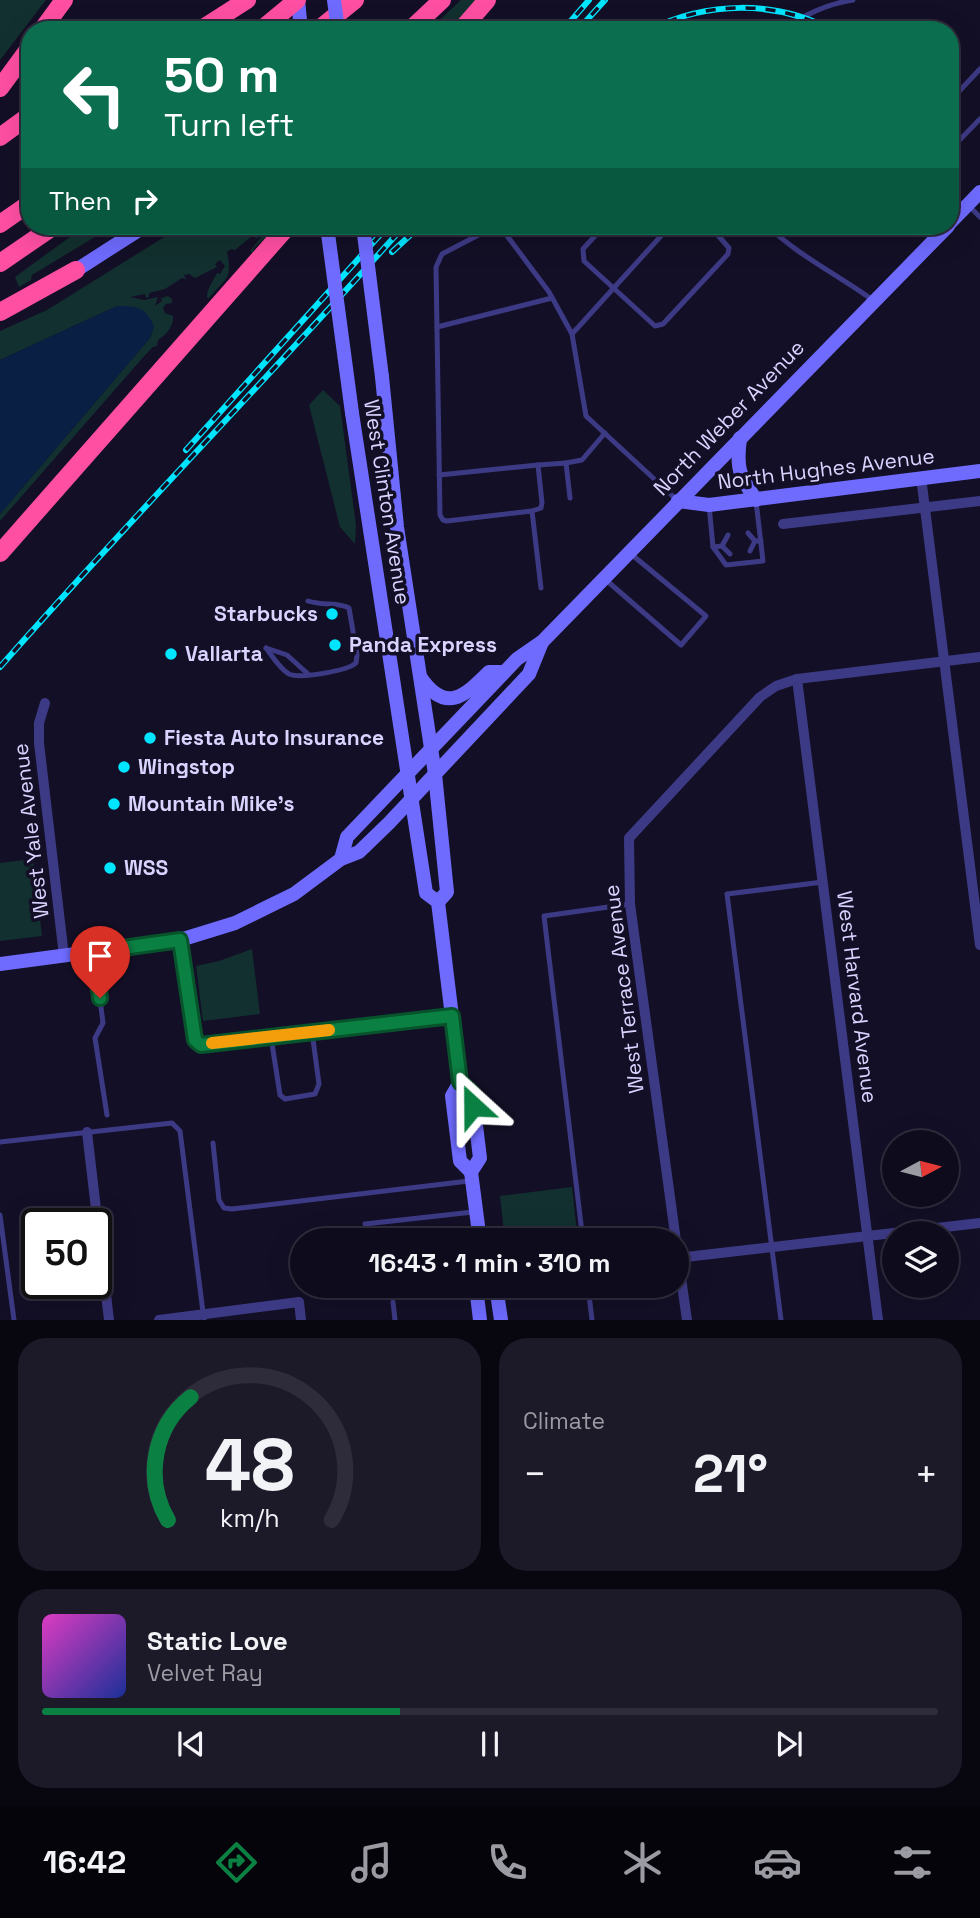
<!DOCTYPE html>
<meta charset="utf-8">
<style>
:root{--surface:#0e0b1c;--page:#1c1929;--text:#f1f3f6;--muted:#9b9ba3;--line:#2e2b3b;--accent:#0b8043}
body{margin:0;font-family:"Space Grotesk",sans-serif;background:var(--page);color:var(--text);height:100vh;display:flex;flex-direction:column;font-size:26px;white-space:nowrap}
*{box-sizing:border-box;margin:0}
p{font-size:23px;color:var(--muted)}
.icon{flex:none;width:38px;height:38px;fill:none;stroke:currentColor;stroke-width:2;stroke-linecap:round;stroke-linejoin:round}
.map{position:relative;height:1320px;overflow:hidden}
.panel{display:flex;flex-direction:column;gap:18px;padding:18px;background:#08060f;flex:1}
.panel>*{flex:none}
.banner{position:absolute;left:21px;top:21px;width:938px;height:214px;border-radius:28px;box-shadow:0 7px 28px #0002,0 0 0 2px var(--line);background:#0b6e4f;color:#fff;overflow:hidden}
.needle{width:46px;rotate:83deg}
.buttons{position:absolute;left:882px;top:1130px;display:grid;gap:14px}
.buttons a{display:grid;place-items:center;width:77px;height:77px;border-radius:50%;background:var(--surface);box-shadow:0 7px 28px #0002,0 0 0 2px var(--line);font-size:35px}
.speed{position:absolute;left:21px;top:1208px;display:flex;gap:14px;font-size:35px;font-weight:700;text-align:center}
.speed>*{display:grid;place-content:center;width:91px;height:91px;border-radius:50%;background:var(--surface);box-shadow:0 7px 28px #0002,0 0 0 2px var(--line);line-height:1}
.speed .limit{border:4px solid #111;border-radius:10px;background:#fff;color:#111}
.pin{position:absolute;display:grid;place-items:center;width:60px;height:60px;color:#fff;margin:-72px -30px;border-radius:50% 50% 50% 0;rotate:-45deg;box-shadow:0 0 7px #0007}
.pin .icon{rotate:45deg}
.me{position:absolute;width:77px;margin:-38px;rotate:336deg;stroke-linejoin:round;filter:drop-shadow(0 0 5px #0008)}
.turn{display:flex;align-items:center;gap:24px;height:147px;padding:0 28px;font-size:32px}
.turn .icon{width:91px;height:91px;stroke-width:2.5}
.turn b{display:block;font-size:49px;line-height:60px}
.then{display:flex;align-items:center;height:66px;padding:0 28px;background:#0003;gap:14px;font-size:26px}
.big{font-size:52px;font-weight:800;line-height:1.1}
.panel .tile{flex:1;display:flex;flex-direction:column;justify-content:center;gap:10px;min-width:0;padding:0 24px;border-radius:28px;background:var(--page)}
.panel .dial{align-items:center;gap:0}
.dial svg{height:182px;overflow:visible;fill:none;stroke:var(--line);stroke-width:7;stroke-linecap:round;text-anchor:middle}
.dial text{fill:var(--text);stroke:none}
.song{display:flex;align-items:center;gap:21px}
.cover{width:84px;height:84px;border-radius:10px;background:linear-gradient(135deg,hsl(310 70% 55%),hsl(230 70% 35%))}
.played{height:7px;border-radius:4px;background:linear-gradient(90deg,var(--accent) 40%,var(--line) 40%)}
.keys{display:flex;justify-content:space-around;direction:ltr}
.heat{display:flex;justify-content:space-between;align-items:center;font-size:38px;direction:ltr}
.panel .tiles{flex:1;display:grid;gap:18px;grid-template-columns:1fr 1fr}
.tile:last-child{grid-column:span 2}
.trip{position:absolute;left:290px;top:1228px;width:399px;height:70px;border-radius:35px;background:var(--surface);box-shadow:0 7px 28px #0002,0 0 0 2px var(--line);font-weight:800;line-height:70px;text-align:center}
.dock{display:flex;height:112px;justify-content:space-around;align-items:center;background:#06040b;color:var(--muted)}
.dock .icon{width:49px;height:49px}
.dock .on{color:var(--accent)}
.dock b{font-size:32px;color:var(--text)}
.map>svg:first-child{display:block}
</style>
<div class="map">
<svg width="980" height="1320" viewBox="0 0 980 1320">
<rect width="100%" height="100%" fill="#130f26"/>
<g fill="#12302f">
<polygon points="0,0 46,0 0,60"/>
<polygon points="461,0 478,0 451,30 429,30"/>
<polygon points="85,226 113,226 32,275 31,280 19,287 15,277"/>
<path d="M182,226H278L254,248L253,253L250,251L267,230L256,239L255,236H252L235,250L231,249L227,252C233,280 225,278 209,298H207C207,289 212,283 217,273L220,274L225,266L220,260L215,264L217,267L195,278L189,274L184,275L186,279L182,278L165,289L149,293V297L146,298L145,294L130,297L144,300L158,297L155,306L162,301L161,298L168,296L172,299V303L166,304L163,308L165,313L173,316C174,326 166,335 158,340L157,346L153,347L146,354L0,521V514L150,338L154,326L117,306L0,360V331L47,310Z"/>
<polygon points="323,390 340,406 356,525 355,544 340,527 309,405"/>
<polygon points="33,859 42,936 0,941 0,863"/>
<polygon points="252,949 260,1014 203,1021 196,966 219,961"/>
<polygon points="572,1187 578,1241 505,1241 500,1196"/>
</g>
<path fill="#0a1f44" d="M117,306C138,306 145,307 154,326L150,338L0,514V360Z"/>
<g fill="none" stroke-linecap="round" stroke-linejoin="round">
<g stroke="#3d3a85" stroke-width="5">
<path d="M781,30C805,15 826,4 853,0"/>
<polyline points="950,101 980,69"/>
<polyline points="950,150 980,119"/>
<polyline points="970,207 980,217"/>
<polyline points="604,226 583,249 584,261 655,326 663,324 728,254 729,248 710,226"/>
<path d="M768,226C797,255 840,276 874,301"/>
<polyline points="437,327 552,298"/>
<polyline points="572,334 670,226"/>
<polyline points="538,465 566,463"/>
<polyline points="439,475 538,465 542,503 541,508 532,511"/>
<polyline points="570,498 566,463 582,460 605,433"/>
<polyline points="709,505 713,547 726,565 763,561 756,501"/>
<polyline points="748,533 755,541"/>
<polyline points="722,546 728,535"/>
<polyline points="713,547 722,546 730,554"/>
<polyline points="750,551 755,541 761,541"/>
<polyline points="606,580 681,645 706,616 631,554"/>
<polyline points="541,588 532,511 447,521 443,520 440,515 436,267 442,254 490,229 499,228 505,233 549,292 572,334 586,416 678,501"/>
<path d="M266,648C273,657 280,669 289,674C300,679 347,671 356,663L357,655L349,608C338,602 323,606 308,601"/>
<polyline points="266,648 287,655 308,674"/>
<polyline points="181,943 196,1040 201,1045 452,1016"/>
<polyline points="94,952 103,1023 95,1038 107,1115"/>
<polyline points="271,1037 280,1095 285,1099 315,1094 319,1084 312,1032"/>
<polyline points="0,1142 172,1123 180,1131 204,1320"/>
<polyline points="213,1143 219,1200 224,1208 232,1209 469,1181"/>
<polyline points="0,1215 14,1320"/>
<polyline points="365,1224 473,1212"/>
<polyline points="583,1241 544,916 630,904"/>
<polyline points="588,1286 592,1320"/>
<polyline points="393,1302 395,1320"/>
<polyline points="781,1320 727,894 823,882"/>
</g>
<g stroke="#3d3a85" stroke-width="10">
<polyline points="921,477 980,945"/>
<polyline points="783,524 980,501"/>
<polyline points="797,679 878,1320"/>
<polyline points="45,703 39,723 39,743 64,956"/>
<polyline points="87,1132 109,1320"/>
<polyline points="676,1241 630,904 629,838 760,697 776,686 797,679 980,657"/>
<polyline points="677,1250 687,1320"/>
<polyline points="677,1258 980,1223"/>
<polyline points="159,1320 299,1302 301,1320"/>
</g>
<g stroke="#6f6bff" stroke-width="14">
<polyline points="298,0 301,30"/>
<polyline points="950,223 980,192"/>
<polyline points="67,276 145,226"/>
<polyline points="382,377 397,527 435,774 447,892 438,902"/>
<polyline points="352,413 426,893 438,902 460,1082 472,1093 480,1158 471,1172 480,1241"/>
<path d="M740,438C736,469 739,474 756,500"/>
<polyline points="678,501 709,505 980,471"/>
<path d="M421,678C446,714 465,696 489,672H504"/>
<polyline points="341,859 347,837 517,659 543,641 948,226"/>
<polyline points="0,964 180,940 235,923 294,894 341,859 359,852 389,823 529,674 542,642"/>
<polyline points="460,1082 452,1096 460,1161 471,1172"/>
<polyline points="491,1286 497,1293 501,1320"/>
<polyline points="480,1320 477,1295 483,1286"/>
</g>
<g stroke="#ff4fa3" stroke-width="18">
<polyline points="42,30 64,0"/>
<polyline points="200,30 247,0"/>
<polyline points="261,30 297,0"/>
<polyline points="318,30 355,0"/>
<polyline points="410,30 442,0"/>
<polyline points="461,30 487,0"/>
<polyline points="0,88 30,47"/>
<polyline points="0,137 30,115"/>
<polyline points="0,224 30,203"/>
<polyline points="0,263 54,226"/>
<polyline points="0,312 76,270"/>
<polyline points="0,553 288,226"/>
</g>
<defs>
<g id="rail">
<polyline points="563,30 589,0"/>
<polyline points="578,30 605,0"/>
<path d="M649,30C707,1 775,0 832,30"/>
<polyline points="392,252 420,226"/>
<polyline points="186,450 388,226"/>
<path d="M0,667C132,517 271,375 404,226"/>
</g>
</defs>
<use href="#rail" stroke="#00e5ff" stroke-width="6"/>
<use href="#rail" stroke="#130f26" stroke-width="3.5" stroke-dasharray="10" stroke-linecap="butt"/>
<g stroke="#6f6bff" stroke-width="14">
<polyline points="334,0 338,30"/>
<polyline points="327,226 352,413"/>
<polyline points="363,226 382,377"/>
</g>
</g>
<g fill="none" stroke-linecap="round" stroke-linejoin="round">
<defs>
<polyline id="route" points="100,998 94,952 180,940 195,1040 201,1045 452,1016 460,1082 472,1093 473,1106"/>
</defs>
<use href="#route" stroke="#07532c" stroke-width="18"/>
<use href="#route" stroke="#0b8043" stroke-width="12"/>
<polyline stroke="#f59e0b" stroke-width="12" points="212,1043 329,1030"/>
</g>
<g fill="#00e5ff" stroke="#130f26" stroke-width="2.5">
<circle cx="332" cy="614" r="7"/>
<circle cx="335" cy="645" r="7"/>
<circle cx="171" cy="654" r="7"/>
<circle cx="150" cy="738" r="7"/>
<circle cx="124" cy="767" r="7"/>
<circle cx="114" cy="804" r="7"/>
<circle cx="110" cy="868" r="7"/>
</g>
<g text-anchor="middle" stroke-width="7" stroke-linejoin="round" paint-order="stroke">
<g font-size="21" fill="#d9d4ff" stroke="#130f26">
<text transform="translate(729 418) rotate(-46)" y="7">North Weber Avenue</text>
<text transform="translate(826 469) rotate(-7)" y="7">North Hughes Avenue</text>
<text transform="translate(387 502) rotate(81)" y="7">West Clinton Avenue</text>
<text transform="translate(31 831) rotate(-97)" y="7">West Yale Avenue</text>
<text transform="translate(624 989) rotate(-97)" y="7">West Terrace Avenue</text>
<text transform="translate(857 997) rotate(83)" y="7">West Harvard Avenue</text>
</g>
<g font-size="21" font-weight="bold" fill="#d9d4ff" stroke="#130f26" text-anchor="start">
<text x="318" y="621" text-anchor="end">Starbucks</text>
<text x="349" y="652">Panda Express</text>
<text x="185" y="661">Vallarta</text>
<text x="164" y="745">Fiesta Auto Insurance</text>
<text x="138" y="774">Wingstop</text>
<text x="128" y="811">Mountain Mike's</text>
<text x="124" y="875">WSS</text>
</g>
</g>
</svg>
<div class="buttons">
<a><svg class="needle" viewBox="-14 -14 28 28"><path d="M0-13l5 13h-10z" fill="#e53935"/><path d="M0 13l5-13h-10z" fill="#9b9ba3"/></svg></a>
<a><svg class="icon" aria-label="layers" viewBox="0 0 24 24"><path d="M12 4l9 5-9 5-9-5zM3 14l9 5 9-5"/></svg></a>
</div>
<div class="speed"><div class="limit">50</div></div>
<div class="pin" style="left:100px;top:998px;background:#d93025"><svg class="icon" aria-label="arrive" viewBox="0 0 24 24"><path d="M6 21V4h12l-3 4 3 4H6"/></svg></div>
<svg class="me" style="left:473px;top:1106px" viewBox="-20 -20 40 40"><path d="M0-17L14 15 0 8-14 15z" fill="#0b8043" stroke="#fff" stroke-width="4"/></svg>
<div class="trip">16:43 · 1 min · 310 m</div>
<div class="banner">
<div class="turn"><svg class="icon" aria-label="left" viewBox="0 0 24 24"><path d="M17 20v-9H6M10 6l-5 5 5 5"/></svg><div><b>50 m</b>Turn left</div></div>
<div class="then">Then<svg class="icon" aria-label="right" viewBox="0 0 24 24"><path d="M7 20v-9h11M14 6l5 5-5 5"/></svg></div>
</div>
</div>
<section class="panel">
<div class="tiles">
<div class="tile dial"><svg viewBox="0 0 100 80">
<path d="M14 69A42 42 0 1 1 86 69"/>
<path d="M14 69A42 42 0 0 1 24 15" stroke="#0b8043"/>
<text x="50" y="56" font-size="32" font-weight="700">48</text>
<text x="50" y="72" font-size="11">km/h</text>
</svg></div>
<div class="tile"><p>Climate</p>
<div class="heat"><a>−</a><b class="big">21°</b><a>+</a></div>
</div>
<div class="tile">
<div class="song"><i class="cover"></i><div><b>Static Love</b><p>Velvet Ray</p></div></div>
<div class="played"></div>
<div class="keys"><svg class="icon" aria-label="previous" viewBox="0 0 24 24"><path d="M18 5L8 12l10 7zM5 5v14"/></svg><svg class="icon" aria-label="pause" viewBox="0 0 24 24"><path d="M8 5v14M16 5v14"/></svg><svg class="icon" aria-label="next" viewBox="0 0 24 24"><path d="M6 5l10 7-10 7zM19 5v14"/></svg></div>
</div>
</div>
</section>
<nav class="dock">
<b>16:42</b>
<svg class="icon on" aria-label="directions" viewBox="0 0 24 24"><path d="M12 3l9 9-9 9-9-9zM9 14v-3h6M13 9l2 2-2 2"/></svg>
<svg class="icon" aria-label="music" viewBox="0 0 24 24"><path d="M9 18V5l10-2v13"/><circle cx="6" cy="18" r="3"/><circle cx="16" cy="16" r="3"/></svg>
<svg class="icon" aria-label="phone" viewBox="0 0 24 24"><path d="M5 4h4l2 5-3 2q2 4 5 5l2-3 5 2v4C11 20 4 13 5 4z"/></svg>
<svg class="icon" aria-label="climate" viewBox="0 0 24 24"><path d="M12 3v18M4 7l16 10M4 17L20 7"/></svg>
<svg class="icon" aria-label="car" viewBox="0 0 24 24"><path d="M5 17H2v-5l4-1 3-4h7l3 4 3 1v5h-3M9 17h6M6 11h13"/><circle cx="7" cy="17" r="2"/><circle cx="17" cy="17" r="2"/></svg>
<svg class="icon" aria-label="filters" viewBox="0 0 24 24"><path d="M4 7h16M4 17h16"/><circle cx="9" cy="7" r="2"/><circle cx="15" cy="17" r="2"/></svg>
</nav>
